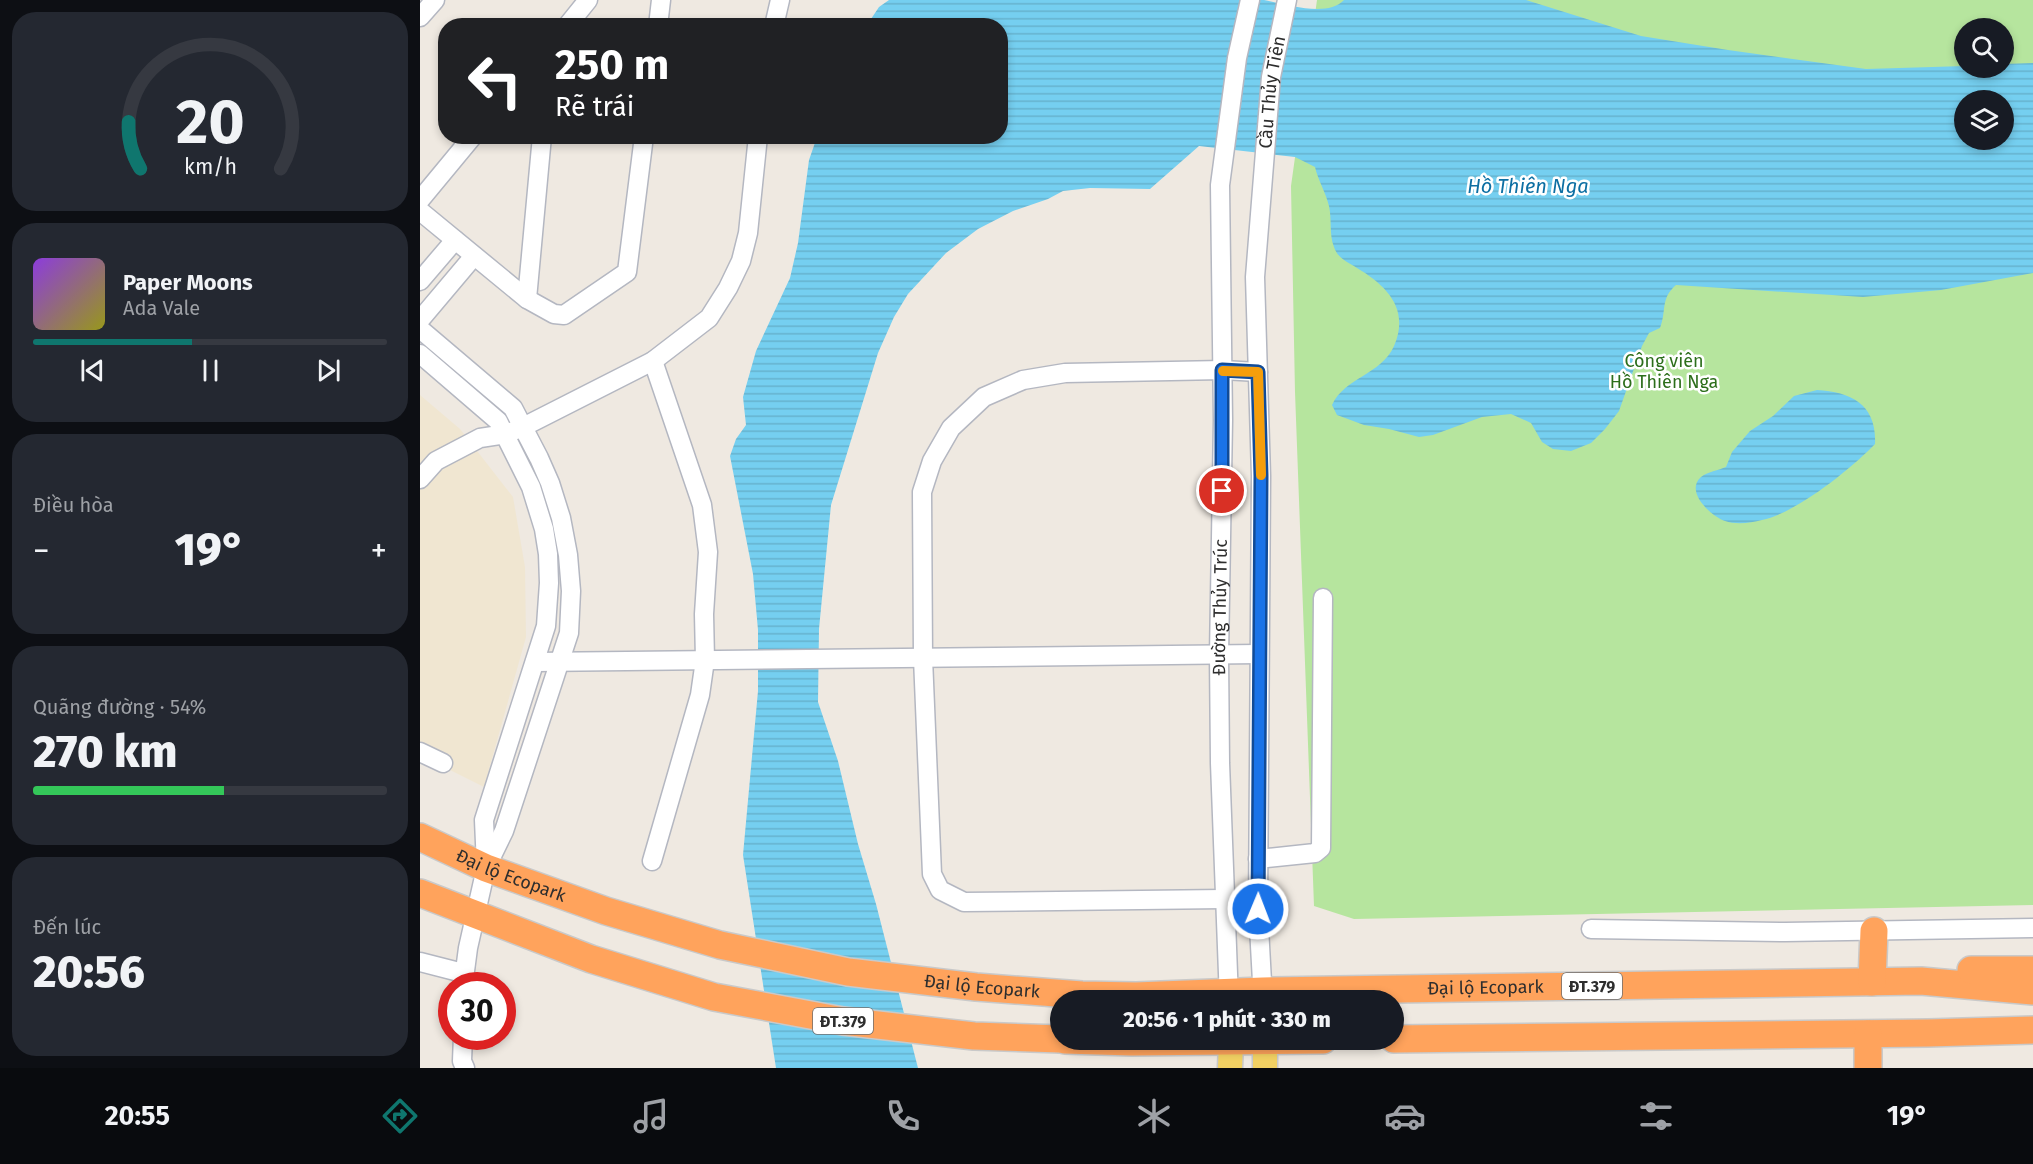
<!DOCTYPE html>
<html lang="vi">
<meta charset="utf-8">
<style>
:root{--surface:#171b24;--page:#242831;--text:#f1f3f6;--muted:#9ea1a6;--line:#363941;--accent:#0f766e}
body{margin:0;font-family:"Fira Sans",sans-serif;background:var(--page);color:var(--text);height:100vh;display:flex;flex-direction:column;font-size:22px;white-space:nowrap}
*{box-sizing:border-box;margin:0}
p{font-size:20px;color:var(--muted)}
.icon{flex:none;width:33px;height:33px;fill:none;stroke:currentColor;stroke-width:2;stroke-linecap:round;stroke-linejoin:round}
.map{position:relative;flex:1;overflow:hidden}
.panel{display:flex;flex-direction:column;gap:12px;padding:12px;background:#0d0f14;width:420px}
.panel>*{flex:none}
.hud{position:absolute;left:18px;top:18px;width:570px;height:126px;border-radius:24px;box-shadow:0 3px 9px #0003;background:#202124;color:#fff;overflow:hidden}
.controls{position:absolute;left:1534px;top:18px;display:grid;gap:12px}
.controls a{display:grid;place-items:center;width:60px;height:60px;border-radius:50%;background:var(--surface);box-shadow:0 3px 9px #0003;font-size:30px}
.speed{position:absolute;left:18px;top:972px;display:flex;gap:12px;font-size:30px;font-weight:700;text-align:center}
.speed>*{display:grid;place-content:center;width:78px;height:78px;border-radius:50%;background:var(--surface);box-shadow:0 3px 9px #0003;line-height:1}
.speed .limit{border:9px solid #d22;background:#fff;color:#111}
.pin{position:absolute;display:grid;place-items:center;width:51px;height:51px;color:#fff;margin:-26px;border:3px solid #fff;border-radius:50%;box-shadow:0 2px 6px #0007}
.me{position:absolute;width:66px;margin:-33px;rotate:1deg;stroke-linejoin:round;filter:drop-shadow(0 0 4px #0008)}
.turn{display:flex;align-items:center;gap:21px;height:126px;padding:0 18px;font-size:27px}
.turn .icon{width:78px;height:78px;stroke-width:2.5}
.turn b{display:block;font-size:42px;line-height:51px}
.big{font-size:45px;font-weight:800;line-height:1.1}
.panel .widget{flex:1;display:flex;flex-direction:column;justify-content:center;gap:9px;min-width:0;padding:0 21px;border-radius:24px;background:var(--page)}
.panel .dial{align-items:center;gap:0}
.dial svg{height:156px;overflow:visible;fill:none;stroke:var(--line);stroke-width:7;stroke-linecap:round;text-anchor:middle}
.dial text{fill:var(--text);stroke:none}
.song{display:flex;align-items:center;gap:18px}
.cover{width:72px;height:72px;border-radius:9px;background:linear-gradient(135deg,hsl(270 70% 55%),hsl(60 70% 35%))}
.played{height:6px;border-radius:3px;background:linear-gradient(90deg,var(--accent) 45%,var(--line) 45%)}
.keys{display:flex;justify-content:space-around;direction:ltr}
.heat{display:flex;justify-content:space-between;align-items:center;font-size:33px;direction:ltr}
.charge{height:9px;border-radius:4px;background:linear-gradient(90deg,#34c759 54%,var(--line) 0)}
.trip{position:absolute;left:630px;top:990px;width:354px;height:60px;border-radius:30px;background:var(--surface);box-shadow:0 3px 9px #0003;font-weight:800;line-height:60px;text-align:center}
.menu{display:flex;height:96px;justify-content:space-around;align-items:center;background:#090b0e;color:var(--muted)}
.menu .icon{width:42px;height:42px}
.menu .on{color:var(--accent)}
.menu b{font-size:27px;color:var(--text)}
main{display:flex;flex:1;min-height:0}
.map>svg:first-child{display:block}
</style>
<main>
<section class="panel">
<div class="widget dial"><svg viewBox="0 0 100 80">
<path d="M14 69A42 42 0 1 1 86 69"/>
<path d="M14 69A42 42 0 0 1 8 45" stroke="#0f766e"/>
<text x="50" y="56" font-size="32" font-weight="700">20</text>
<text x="50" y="72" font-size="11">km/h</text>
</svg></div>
<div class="widget">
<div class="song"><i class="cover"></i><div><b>Paper Moons</b><p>Ada Vale</p></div></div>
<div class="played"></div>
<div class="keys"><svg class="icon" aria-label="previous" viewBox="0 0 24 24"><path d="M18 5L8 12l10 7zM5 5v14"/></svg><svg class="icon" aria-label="pause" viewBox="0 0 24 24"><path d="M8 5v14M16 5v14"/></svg><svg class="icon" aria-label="next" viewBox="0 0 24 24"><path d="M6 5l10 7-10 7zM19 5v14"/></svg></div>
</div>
<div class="widget"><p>Điều hòa</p>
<div class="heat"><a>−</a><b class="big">19°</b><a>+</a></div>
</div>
<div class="widget"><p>Quãng đường · 54%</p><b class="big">270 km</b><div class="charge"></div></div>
<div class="widget"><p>Đến lúc</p><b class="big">20:56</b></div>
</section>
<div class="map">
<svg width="1613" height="1068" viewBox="0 0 1613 1068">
<defs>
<pattern id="water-rules" width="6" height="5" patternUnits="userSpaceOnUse" patternTransform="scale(1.5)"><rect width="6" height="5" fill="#75cff0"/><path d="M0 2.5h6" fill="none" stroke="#66b2ce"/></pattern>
</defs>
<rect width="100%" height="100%" fill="#efe9e1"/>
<polygon fill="#f0e6d1" points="0,395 40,429 93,497 105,567 106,637 64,787 0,755"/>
<path fill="#b6e59e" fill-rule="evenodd" d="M897,0H1613V905L934,919L894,906L875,392L871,186ZM1545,28H1584V68H1545ZM1545,100H1584V140H1545Z"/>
<g fill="url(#water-rules)" fill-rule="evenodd">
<path d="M469,0H844C866,4 907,18 924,0H1106L1221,36L1308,50L1446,69L1545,66L1584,68V64L1613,63V273L1521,290L1443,297L1256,285C1240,299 1247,310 1240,328L1229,333L1222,346L1199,411L1185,429L1171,443L1151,451L1133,449L1122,442L1111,423L1091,414L1062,417L1013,435L999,437L969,429L944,425L917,415L912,405C925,377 961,375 974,346C990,309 967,286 937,268C928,262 918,259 914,247C909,235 912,219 909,206C906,193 898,180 895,167L875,157L779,146L730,189L670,188L643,191L628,199L593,211L558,229L526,253L488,294L474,317L458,353L411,505L399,629L398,702L418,761L438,844L456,904L498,1068H356L323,855L338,691V630L333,574L310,456L316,439L326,425L323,397L336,351L370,278L378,243L389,160L397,137L580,136V26L447,25L459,7ZM1545,100H1584V140H1545Z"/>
<path d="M1397,390C1432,392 1457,405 1455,444C1431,469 1376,513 1342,520C1331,523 1316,525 1305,521C1292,517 1264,492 1281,477C1287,472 1299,470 1306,467L1312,452L1330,431L1353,416L1374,396Z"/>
</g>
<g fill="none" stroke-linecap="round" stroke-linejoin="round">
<defs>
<g id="minor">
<polyline points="0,17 15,0"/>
<polyline points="147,26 168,0"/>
<polyline points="238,26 241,0"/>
<polyline points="354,26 360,0"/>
<polyline points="0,200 53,136"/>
<polyline points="0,211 107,299 134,314 144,315 207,272 224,136"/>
<polyline points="0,281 35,240"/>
<polyline points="107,299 122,136"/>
<polyline points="0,320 54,256"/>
<polyline points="0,329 93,408 119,458 130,483 141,518 148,555 151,591 149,633 84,831 66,868 48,948 43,986"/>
<polyline points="0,354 78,421 111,487 124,529 128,554 129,583 126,626 64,820 66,866"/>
<polyline points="0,479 16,461 60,438 86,434 103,427 233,361 289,318 308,288 321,261 328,233 338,136"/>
<polyline points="115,662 839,654"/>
<polyline points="0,752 23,763"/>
<polyline points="838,859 895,853 901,848 903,598"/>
<polyline points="232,861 280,695 285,660 284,614 288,552 282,505 233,361"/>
<polyline points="804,899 544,902 520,890 512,874 503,658 502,492 512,461 531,428 564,397 603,380 645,373 803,370 838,372"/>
<polyline points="1171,929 1365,932 1613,928"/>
<polyline points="0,962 43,973"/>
<path id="s1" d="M809,1000L800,763L799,656L803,420L800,185L817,58L830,0"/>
<path id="s2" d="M843,1000L838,909L841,476L835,277L851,77L867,0"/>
<polyline points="43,1036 42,1061 45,1068"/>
</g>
<g id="major">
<polyline points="845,1040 845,1068"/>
<polyline points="810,1068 811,1041"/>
</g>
<g id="highway">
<path id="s3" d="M0,837L66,868L186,911L300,945L428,972L556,987L662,995L716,996L843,991L1501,981L1613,991"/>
<polyline points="0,893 171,959 294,997 423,1021 554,1036 640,1039"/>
<polyline points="1551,970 1613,970"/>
<polyline points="1452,982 1454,931"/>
<polyline points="974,1039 1508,1033 1613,1030"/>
<polyline points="645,1040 712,1042 903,1040"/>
<polyline points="1448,1068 1448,1034"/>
</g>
</defs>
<use href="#minor" stroke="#b4b7c1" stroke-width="21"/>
<use href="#major" stroke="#c9c9c9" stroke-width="27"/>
<use href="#highway" stroke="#c9c9c9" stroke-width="30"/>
<use href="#minor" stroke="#fff" stroke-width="18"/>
<use href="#major" stroke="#f2d163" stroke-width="24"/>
<use href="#highway" stroke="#ffa35c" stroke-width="27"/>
</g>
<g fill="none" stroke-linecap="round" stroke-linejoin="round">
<defs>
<polyline id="route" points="802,491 802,370 838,372 841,476 838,909"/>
</defs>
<use href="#route" stroke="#114b97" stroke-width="15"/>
<use href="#route" stroke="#1a73e8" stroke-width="10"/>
<polyline stroke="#f59e0b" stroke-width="10" points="803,371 838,372 841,475"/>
</g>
<g text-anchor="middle" stroke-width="5" stroke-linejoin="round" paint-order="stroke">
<g fill="#fff" stroke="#6d6d6d" stroke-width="1.5">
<rect x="1142" y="973" width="60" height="26" rx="4.5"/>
<rect x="393" y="1008" width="60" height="26" rx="4.5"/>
</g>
<g font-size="16" font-weight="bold" fill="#2e2e2e">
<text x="1172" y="992">ĐT.379</text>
<text x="423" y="1027">ĐT.379</text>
</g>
<g font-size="18" fill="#2e2e2e" stroke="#fff">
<text dy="6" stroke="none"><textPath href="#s2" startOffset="909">Cầu Thủy Tiên</textPath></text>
<text dy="6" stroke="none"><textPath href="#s1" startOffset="393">Đường Thủy Trúc</textPath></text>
<text dy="6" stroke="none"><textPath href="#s3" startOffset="99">Đại lộ Ecopark</textPath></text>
<text dy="6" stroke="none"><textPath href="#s3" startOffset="585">Đại lộ Ecopark</textPath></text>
<text dy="6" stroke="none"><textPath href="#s3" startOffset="1089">Đại lộ Ecopark</textPath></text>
</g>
<g font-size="18" fill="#2c6e1b" stroke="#fff">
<text x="1244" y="367">Công viên<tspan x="1244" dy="21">Hồ Thiên Nga</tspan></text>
</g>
<g font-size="20" font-style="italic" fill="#0d6fa3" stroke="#fff">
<text x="1108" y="193">Hồ Thiên Nga</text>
</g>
</g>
</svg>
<div class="controls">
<a><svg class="icon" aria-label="search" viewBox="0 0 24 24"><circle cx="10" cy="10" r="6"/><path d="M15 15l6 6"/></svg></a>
<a><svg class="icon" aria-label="layers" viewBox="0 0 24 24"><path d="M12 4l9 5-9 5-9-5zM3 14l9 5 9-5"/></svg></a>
</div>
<div class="speed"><div class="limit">30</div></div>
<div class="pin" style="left:802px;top:491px;background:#d93025"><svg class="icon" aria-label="arrive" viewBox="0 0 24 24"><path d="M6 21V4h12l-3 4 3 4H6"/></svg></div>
<svg class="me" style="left:838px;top:909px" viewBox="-20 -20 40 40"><circle r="17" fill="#1a73e8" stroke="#fff" stroke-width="3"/><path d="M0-11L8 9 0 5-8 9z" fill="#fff"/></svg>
<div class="trip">20:56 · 1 phút · 330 m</div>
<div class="hud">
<div class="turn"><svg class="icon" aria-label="left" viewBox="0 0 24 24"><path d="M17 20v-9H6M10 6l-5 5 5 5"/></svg><div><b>250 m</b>Rẽ trái</div></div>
</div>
</div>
</main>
<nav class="menu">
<b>20:55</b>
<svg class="icon on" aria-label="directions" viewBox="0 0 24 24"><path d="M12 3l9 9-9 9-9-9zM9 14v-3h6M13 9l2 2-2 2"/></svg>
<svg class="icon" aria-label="music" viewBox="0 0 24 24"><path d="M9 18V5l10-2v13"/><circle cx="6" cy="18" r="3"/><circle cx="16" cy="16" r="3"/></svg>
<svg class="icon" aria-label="phone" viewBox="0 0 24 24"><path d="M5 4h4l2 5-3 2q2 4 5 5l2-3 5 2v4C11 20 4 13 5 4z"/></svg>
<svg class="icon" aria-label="climate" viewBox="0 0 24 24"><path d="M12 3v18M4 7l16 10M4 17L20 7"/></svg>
<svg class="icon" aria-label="car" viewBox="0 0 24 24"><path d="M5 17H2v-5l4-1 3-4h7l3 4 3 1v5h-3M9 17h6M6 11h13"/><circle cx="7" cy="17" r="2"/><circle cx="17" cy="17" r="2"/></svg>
<svg class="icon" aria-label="filters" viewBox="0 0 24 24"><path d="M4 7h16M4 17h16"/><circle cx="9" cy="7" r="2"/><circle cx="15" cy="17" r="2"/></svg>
<b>19°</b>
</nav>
